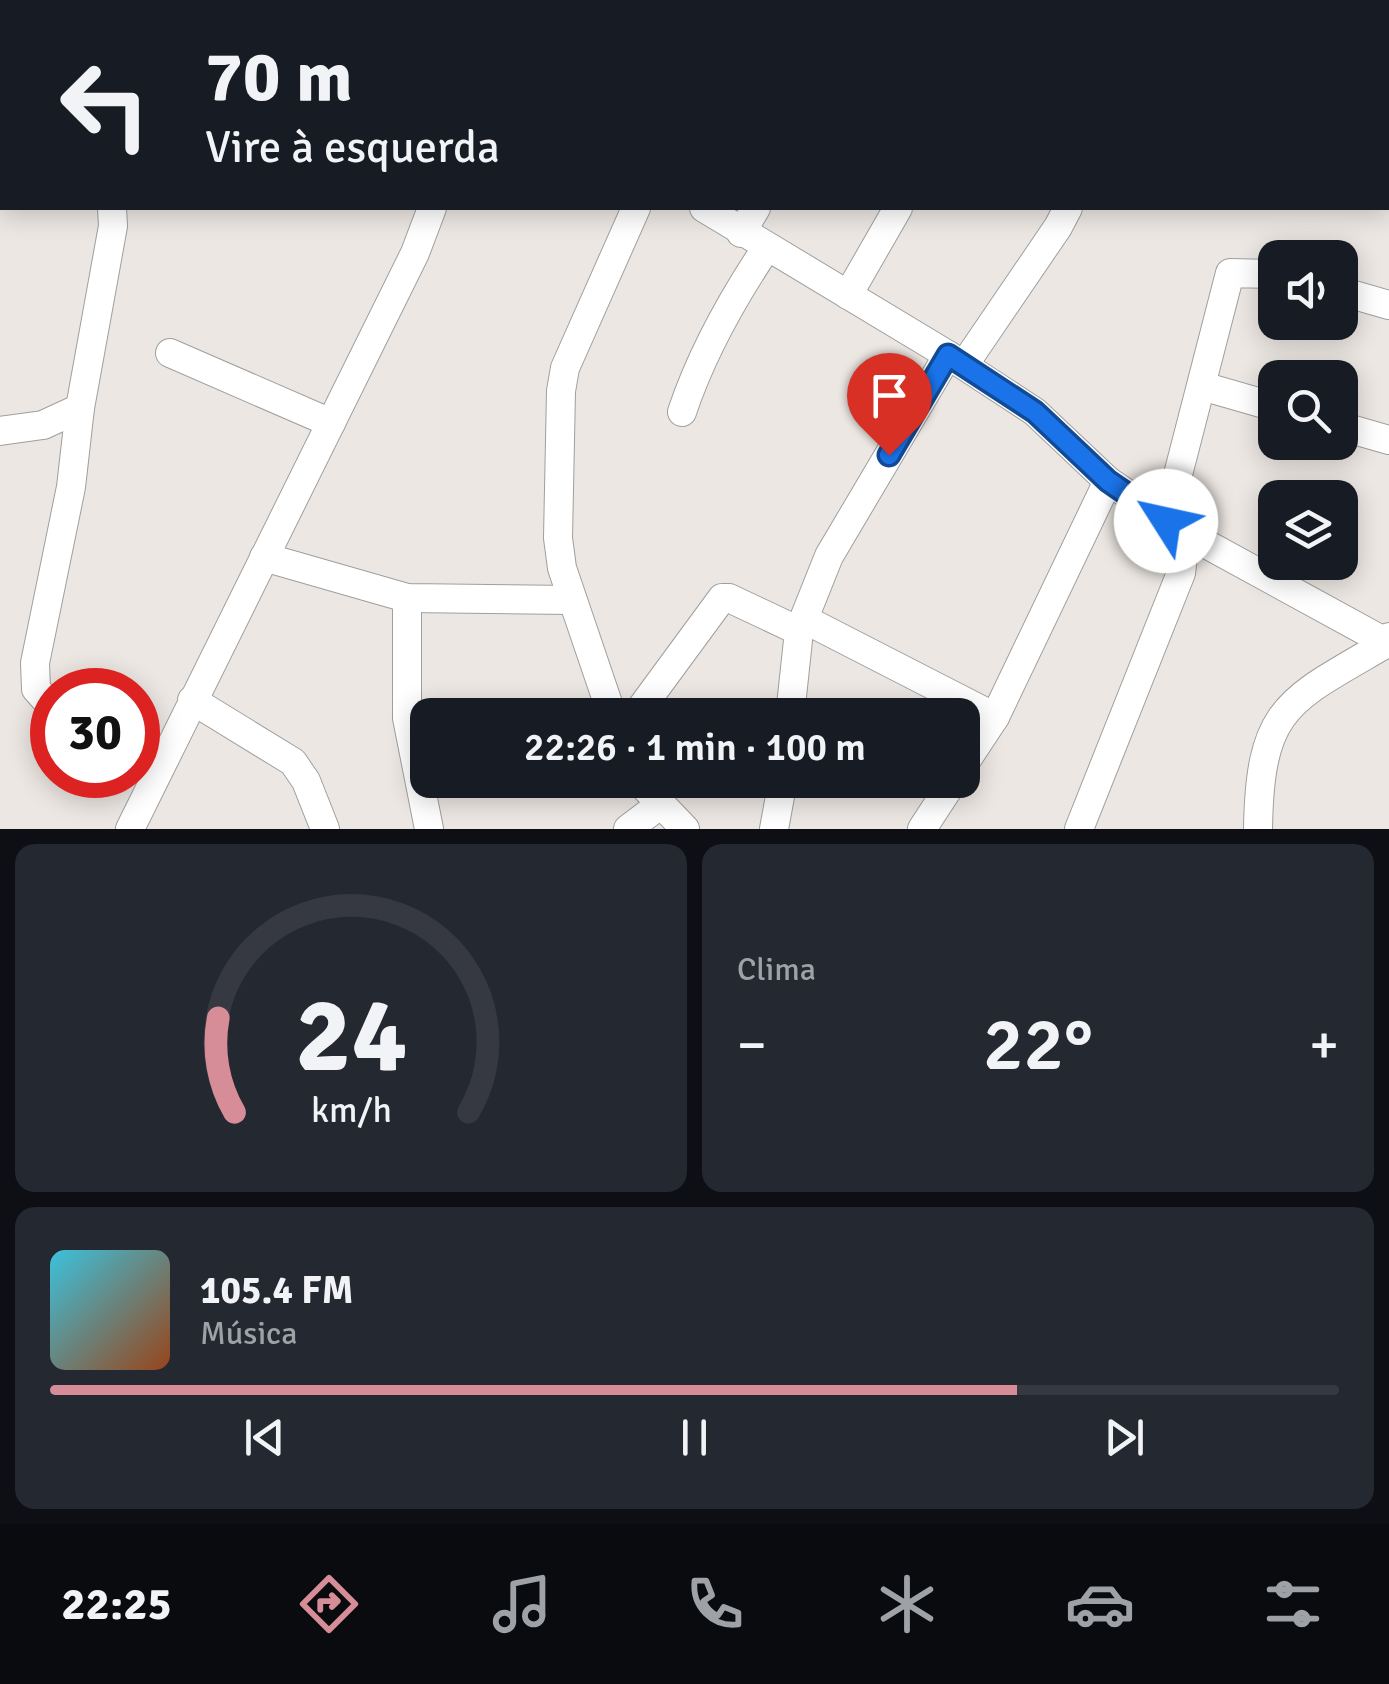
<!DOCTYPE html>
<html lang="pt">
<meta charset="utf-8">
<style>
:root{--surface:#171b24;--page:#242831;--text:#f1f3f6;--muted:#9ea1a6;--line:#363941;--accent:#d68d97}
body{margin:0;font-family:Signika,sans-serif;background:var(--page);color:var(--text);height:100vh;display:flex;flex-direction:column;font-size:38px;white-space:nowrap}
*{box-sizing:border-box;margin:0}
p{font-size:32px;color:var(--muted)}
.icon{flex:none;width:55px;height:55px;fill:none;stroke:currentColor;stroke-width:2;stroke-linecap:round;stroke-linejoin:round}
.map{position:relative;height:829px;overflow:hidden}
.panel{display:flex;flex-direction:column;gap:15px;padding:15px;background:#0d0f14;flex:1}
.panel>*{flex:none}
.guide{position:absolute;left:0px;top:0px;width:1390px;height:210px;box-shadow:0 5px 25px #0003;background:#171b24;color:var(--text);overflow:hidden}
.tools{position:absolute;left:1258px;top:240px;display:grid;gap:20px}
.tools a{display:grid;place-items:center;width:100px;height:100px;border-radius:20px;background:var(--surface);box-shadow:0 5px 25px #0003;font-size:50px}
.speed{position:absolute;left:30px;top:668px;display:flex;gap:20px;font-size:50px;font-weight:700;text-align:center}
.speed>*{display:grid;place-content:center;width:130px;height:130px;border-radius:50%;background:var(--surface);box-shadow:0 5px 25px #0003;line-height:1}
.speed .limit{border:15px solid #d22;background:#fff;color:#111}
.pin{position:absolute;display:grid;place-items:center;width:85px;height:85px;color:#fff;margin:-102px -42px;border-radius:50% 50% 50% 0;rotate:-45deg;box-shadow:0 0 10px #0007}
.pin .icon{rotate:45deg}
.me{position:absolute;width:110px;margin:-55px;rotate:305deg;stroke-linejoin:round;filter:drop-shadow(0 0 8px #0008)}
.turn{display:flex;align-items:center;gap:35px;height:210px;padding:0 40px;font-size:45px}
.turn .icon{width:130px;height:130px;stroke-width:2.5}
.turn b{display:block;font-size:70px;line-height:85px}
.big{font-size:75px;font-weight:600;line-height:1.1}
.panel .card{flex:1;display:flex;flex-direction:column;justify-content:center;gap:15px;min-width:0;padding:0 35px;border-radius:20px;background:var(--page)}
.panel .dial{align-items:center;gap:0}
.dial svg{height:260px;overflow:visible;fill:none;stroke:var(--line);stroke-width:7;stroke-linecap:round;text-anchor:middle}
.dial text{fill:var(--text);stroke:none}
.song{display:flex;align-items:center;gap:30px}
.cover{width:120px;height:120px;border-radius:15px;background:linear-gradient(135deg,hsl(190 70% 55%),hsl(20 70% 35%))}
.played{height:10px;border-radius:5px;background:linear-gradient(90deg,var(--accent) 75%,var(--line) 75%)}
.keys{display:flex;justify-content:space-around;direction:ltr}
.heat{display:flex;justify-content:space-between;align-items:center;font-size:55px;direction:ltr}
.panel .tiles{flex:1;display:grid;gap:15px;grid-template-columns:1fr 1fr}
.card:last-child{grid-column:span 2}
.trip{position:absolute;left:410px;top:698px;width:570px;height:100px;border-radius:20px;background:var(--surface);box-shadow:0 5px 25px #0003;font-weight:600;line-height:100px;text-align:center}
.tab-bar{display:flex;height:160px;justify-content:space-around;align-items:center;background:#090b0e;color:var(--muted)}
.tab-bar .icon{width:70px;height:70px}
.tab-bar .on{color:var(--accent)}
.tab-bar b{font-size:45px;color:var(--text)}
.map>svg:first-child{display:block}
</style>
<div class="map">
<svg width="1389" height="829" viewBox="0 0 1389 829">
<rect width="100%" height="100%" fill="#ece7e2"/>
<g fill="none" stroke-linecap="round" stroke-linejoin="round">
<defs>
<g id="minor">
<polyline points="292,0 297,2"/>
<polyline points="30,2 32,0"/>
<polyline points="513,2 514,0"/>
<polyline points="668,2 669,0"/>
<polyline points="876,2 877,0"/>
<polyline points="1006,2 1007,0"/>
<polyline points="1162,2 1163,0"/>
<polyline points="0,41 2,38"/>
<polyline points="704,208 948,355 1035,412 1108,481 995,717 962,767"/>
<polyline points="741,233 756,208"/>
<polyline points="1340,291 1389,305"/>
<polyline points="848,295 898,208"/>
<polyline points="170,353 331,423"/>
<polyline points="964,365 1058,227 1068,208"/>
<polyline points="1202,386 1275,407"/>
<path d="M682,412C702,352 732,299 767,247"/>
<polyline points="1340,426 1389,440"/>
<polyline points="0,431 43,425 80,408"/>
<polyline points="1108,481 1186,533 1389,644"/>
<polyline points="1166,521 1230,273 1275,274"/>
<polyline points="264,557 407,598 571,600"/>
<polyline points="407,598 407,718 429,829"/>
<polyline points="804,619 995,717"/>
<polyline points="192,700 293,762 306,781 325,829"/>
<polyline points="52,707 36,689 35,663 71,487 80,408 113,226 112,208"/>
<polyline points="612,715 562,568 558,538 561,391 565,368 636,208"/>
<polyline points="636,715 722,598 729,598 799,631"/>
<polyline points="790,715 799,631 829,556 948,355"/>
<polyline points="638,780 685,829"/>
<polyline points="130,829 415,253 432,208"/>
<polyline points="628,829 661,804"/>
<polyline points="774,829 783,780"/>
<polyline points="922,829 954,780"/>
<polyline points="1079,829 1181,573 1186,533"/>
<path d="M1258,829C1260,706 1288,701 1387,643L1389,637"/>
</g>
</defs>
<use href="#minor" stroke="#9f9f9f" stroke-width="30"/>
<use href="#minor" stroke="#fff" stroke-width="28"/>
</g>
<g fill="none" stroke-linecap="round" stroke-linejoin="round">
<defs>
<polyline id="route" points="889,455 948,355 1035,412 1108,481 1166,521"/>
</defs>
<use href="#route" stroke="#114b97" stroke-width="25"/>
<use href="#route" stroke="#1a73e8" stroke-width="18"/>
</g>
</svg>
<div class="tools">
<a><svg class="icon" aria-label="sound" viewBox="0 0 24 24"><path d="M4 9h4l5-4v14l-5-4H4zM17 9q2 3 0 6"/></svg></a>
<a><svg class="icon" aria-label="search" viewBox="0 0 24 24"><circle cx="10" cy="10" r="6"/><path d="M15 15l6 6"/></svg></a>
<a><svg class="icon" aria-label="layers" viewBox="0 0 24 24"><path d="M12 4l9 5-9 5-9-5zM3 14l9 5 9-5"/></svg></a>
</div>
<div class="speed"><div class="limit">30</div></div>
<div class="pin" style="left:889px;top:455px;background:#d93025"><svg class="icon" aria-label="arrive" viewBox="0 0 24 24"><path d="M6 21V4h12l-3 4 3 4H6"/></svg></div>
<svg class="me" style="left:1166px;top:521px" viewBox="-20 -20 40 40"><circle r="19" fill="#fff"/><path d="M0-13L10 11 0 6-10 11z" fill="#1a73e8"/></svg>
<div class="trip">22:26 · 1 min · 100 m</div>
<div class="guide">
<div class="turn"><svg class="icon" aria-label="left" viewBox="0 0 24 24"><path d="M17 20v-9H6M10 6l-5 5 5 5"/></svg><div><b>70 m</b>Vire à esquerda</div></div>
</div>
</div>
<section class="panel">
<div class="tiles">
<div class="card dial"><svg viewBox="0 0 100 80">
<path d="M14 69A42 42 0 1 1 86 69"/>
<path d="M14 69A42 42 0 0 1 9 40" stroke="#d68d97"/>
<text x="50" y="56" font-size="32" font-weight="700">24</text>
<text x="50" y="72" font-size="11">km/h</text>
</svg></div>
<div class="card"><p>Clima</p>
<div class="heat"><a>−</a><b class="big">22°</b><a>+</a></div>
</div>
<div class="card">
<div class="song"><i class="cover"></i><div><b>105.4 FM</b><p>Música</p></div></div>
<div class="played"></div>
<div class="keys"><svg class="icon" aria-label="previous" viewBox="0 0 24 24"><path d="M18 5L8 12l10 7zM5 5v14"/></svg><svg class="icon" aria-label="pause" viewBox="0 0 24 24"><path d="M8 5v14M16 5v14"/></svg><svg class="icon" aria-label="next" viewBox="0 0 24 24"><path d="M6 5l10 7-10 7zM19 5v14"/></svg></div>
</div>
</div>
</section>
<nav class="tab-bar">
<b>22:25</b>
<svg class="icon on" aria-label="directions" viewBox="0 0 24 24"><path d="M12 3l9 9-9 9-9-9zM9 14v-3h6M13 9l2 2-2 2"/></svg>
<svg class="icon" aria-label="music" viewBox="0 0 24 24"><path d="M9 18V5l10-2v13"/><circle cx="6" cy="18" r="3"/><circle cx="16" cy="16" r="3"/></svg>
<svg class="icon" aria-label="phone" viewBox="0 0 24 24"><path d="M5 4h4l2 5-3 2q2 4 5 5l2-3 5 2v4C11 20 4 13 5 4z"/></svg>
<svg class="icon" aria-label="climate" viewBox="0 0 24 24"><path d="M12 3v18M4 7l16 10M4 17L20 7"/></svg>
<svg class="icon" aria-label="car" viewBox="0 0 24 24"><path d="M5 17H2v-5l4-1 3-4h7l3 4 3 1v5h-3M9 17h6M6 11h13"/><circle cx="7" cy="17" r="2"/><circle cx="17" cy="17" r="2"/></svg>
<svg class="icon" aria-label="filters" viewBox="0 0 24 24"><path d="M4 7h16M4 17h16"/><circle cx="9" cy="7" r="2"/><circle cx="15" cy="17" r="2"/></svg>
</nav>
